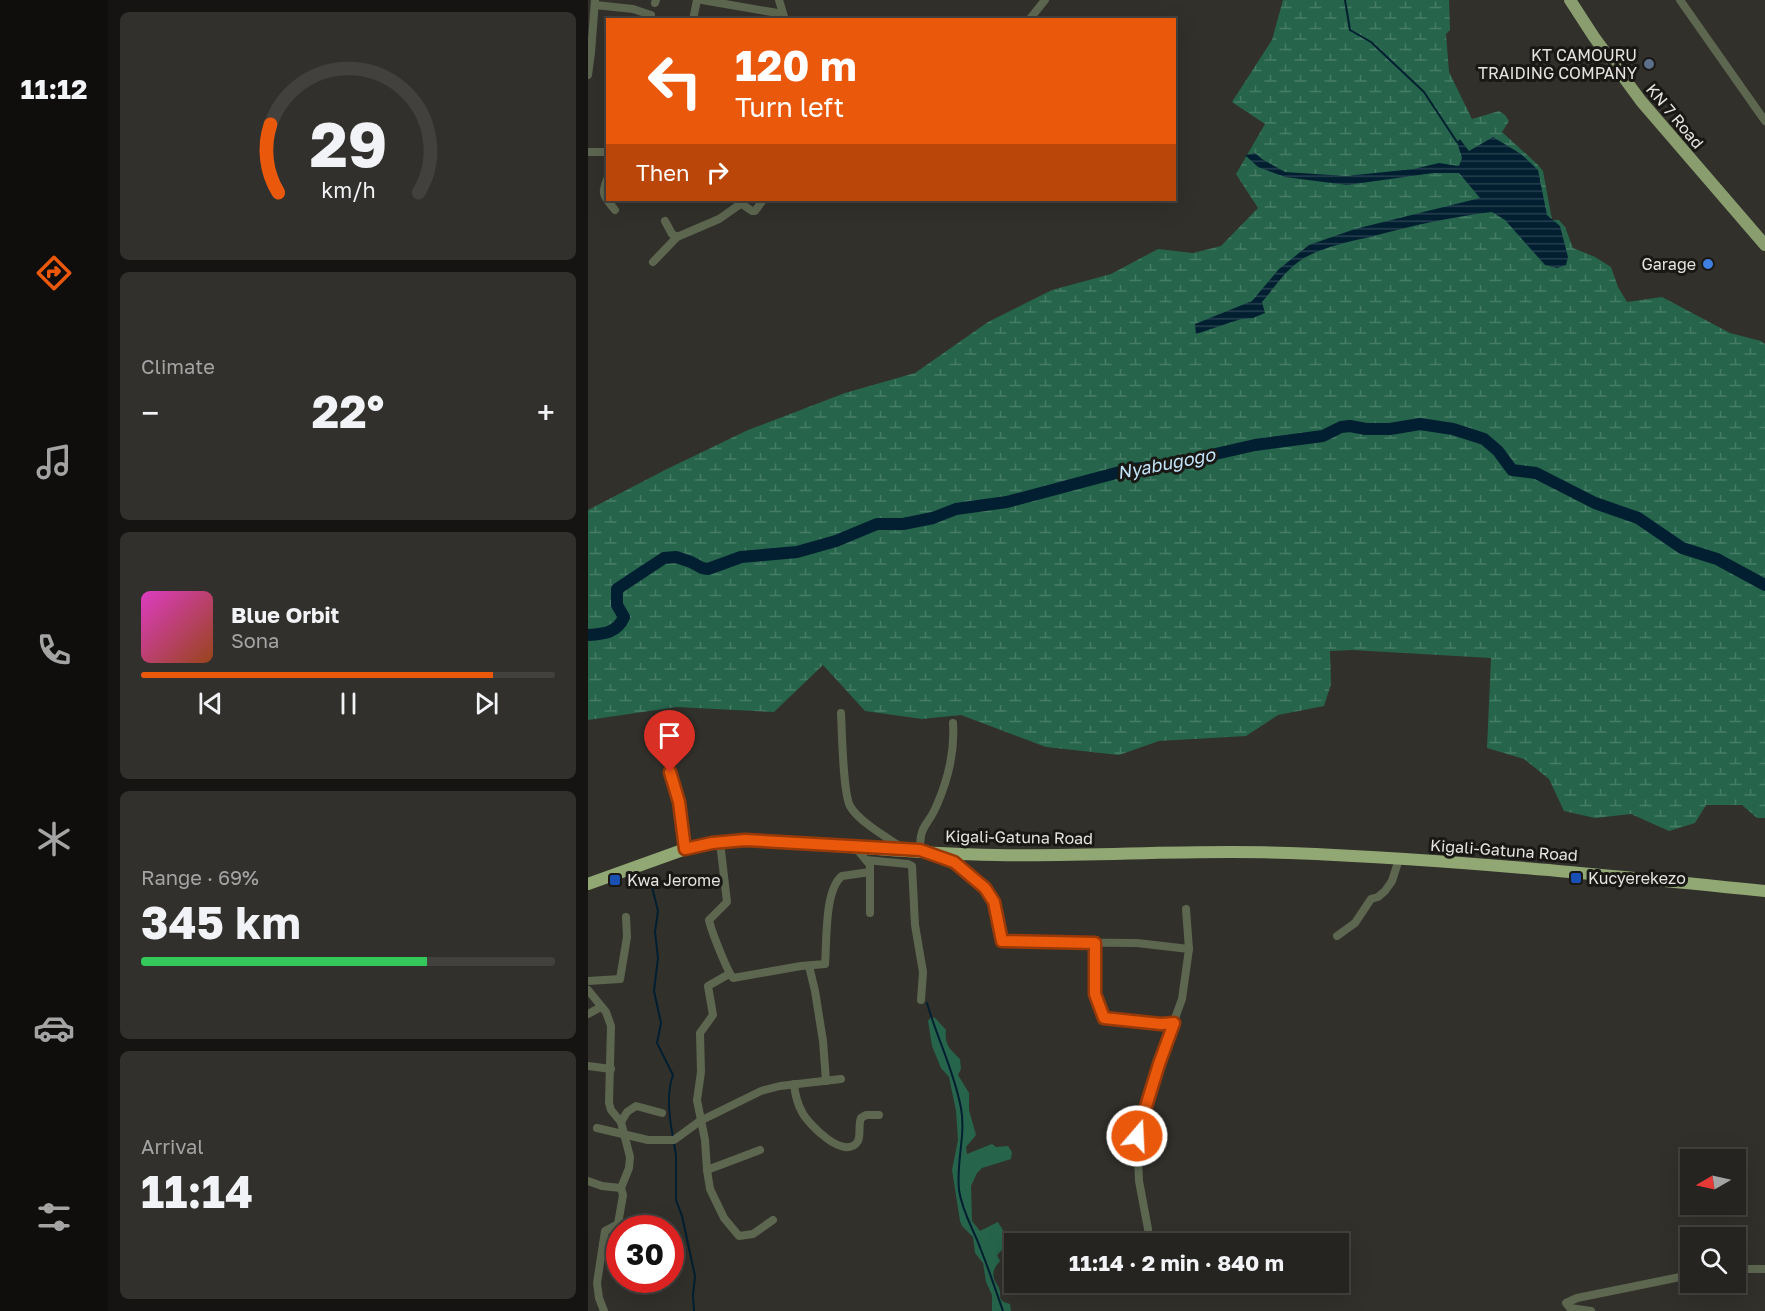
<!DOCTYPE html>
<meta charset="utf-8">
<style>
:root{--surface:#262420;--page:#32302d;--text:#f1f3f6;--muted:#a4a4a5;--line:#42413e;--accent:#ea580c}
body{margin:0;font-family:"Golos Text",sans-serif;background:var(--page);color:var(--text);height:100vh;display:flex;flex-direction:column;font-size:22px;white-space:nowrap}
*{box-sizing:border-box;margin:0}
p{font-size:20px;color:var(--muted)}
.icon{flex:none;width:33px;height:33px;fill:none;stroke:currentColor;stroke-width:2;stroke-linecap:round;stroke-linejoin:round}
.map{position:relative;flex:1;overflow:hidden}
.drawer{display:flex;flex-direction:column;gap:12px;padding:12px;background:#151412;width:480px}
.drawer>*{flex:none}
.hud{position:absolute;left:18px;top:18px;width:570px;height:183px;border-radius:0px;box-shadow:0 6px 24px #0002,0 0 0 2px var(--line);background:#ea580c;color:#fff;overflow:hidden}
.needle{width:39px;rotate:261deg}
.fabs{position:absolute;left:1092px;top:1149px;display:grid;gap:12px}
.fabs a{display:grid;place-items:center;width:66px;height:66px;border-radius:0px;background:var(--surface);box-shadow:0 6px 24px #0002,0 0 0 2px var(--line);font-size:30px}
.speed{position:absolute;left:18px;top:1215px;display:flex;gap:12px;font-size:30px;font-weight:700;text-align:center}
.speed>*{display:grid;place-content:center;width:78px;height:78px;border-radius:50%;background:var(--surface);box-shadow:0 6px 24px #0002,0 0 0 2px var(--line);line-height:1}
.speed .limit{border:9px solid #d22;background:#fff;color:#111}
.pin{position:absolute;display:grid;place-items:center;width:51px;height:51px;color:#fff;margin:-62px -26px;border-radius:50% 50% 50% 0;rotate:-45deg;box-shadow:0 0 6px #0007}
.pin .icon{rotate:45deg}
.me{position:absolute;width:66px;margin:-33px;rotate:19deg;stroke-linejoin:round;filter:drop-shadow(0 0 4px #0008)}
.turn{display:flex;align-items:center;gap:21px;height:126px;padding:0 30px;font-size:27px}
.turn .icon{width:78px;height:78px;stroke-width:2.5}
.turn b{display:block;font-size:42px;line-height:51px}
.then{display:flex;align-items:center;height:57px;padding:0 30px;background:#0003;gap:12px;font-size:22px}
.big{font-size:45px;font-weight:700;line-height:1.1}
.drawer .widget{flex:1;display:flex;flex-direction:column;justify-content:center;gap:9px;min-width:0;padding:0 21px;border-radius:9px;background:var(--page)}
.drawer .dial{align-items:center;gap:0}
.dial svg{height:156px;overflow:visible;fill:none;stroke:var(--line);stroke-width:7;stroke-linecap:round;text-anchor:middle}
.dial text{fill:var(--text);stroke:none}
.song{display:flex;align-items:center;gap:18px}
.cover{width:72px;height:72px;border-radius:9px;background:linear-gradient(135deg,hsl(310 70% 55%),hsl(20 70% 35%))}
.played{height:6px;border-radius:3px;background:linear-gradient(90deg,var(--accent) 85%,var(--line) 85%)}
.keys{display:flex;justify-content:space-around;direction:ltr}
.heat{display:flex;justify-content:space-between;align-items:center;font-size:33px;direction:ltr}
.charge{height:9px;border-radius:4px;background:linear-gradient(90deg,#34c759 69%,var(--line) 0)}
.trip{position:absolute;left:416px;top:1233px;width:345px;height:60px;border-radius:0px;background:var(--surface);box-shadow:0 6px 24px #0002,0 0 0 2px var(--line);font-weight:700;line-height:60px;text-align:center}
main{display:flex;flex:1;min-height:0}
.tabs{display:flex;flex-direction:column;width:108px;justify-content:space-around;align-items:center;background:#0f0e0d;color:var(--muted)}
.tabs .icon{width:42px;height:42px}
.tabs .active{color:var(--accent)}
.tabs b{font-size:27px;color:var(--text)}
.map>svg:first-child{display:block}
</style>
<main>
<nav class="tabs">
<b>11:12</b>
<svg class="icon active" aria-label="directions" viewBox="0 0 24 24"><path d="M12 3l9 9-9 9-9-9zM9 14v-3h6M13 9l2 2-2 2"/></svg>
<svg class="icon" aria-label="music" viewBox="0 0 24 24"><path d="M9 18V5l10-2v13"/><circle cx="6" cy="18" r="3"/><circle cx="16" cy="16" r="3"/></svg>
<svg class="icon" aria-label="phone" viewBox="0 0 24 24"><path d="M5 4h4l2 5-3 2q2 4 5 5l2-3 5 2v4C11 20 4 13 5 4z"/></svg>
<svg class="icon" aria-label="climate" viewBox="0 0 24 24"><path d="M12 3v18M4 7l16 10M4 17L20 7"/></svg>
<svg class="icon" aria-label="car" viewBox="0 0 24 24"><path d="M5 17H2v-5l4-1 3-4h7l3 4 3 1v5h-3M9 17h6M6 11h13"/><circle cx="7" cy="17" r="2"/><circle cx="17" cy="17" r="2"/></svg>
<svg class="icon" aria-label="filters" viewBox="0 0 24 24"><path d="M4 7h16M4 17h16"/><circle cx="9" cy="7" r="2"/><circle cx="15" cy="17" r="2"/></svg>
</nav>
<section class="drawer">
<div class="widget dial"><svg viewBox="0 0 100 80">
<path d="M14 69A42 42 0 1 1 86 69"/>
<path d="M14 69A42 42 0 0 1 10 34" stroke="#ea580c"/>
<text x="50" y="56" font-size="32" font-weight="700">29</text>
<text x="50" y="72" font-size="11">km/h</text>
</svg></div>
<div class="widget"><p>Climate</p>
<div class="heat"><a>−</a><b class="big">22°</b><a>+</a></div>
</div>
<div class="widget">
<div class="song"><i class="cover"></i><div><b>Blue Orbit</b><p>Sona</p></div></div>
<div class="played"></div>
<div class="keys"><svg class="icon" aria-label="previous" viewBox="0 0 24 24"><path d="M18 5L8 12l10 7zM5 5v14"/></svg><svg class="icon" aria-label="pause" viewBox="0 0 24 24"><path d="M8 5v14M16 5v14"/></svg><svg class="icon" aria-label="next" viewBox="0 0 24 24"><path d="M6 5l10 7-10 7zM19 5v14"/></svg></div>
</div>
<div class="widget"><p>Range · 69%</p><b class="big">345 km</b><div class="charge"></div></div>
<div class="widget"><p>Arrival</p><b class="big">11:14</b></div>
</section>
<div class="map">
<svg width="1177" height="1311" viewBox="0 0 1177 1311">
<defs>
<pattern id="wetland-marsh" width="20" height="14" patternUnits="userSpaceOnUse" patternTransform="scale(1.5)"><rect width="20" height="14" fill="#26654c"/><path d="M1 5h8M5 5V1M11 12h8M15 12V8" fill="none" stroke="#467b66"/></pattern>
<pattern id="water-rules" width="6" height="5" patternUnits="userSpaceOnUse" patternTransform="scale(1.5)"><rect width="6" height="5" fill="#011f30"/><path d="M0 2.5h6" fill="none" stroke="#263f4e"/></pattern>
</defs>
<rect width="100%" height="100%" fill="#32302b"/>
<path fill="#26654c" d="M343,1017L347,1018L358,1030C356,1045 362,1049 372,1059L373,1069L370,1075L381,1093V1110L388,1135L378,1147L379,1154L404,1144L408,1147L420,1146L424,1152L423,1159L394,1168L389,1173L383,1186L384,1221L392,1231L410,1222L422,1242L409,1255L412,1261C404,1270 403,1276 410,1286C416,1297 406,1299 422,1304L423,1311H404V1295L398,1282L395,1263L387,1253L385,1237L374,1226L372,1221L364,1170L370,1140L368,1111L361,1077L353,1068L344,1046L340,1021Z"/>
<polygon fill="url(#wetland-marsh)" points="695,0 861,0 862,30 858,34 861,72 884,119 911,111 917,115 921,121 914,132 949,164 955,171 964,220 971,220 977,227 985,248 1007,257 1023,267 1030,287 1039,302 1074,297 1142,333 1173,341 1177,344 1177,818 1169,818 1154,805 1118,805 1107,823 1081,831 1043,814 1007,818 976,811 961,779 936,759 899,748 903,658 764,650 742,651 743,684 736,706 690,715 658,736 571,741 531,755 458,747 373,715 334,719 277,711 235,665 186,712 89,707 0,720 0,510 79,469 160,430 257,393 327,373 400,322 464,290 523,274 570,249 605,253 633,246 670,208 648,174 677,124 644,102 684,40"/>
<path fill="url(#water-rules)" d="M905,137L933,154L950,170L959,215L972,226L980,257L978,265L969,268L957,265L917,220L904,212C863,217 822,226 782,237C759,242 736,247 716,258C699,268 686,288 674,302L677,313L665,318L653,319L608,334L607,324L664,301L691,269L721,245L767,229L892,198L871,173H845L759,185L697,177L670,167L657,155L667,153L674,159L697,172L758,176L826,169L851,163L871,166L874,158L869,142L872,139L881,151Z"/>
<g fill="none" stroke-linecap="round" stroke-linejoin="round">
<g stroke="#011f30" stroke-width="2">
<polyline points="757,0 762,30 783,42 836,92 869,142"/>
<path d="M64,887L70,911L67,932L70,958L66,991L73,1023L69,1043L85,1075C78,1094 81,1117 85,1137"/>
<path d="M339,1003C349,1038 366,1071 373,1108C378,1135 368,1162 371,1190C374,1212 386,1230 393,1250C401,1270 408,1291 415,1311"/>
<polyline points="86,1143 88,1155 88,1200 94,1216 107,1276 105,1295 106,1311"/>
</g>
<path stroke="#011f30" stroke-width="12" d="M0,635C16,634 29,633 36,617L29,605V589L76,558L88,557L103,562L114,568L120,569L153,557L209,552L248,541L289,524H315L345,518L368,509L419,502L543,469L570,467L667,445L735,436L753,427L762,426L778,429H802L832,424L865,429L896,439L910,451L924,470L948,473L1007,503L1050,518L1094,548L1129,559L1177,585"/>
<g stroke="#5d6750" stroke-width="8">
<polyline points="114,0 195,14"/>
<polyline points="191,0 197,20"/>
<polyline points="1092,0 1177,121"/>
<polyline points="67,3 68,0"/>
<polyline points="7,5 45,9 63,15"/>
<polyline points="105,20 109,0"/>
<polyline points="441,20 457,0"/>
<polyline points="0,75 3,53 7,0"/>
<polyline points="0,152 20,152"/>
<path d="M20,177C12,195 16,196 27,210"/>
<polyline points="148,200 164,211 167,211 175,200"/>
<polyline points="77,221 84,234 89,237 131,219 154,203"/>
<polyline points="65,262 89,237"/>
<path d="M253,713C254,732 255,793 262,806C271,822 300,838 316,849"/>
<polyline points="81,735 82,772 91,802 97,849"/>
<path d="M132,842L139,902L121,920C123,930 139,971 145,978L213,966L237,964C239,943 236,890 254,876L282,872"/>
<polyline points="267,847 282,865 282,913"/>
<path d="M337,852L332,850C332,823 339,828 348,807C360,780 367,752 365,723"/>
<path d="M348,856C368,863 394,877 404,897C410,908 410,925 412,938L417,942L549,943L601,949L594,999L570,1065L561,1101L549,1136L551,1181L560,1229"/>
<polyline points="278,860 320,864 324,866 327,925 335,972 333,1000"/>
<polyline points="598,909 601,949"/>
<polyline points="749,936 767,923 783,899 790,897 797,891 804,881 811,859"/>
<polyline points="507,943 507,994 516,1019 565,1023 586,1023"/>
<polyline points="221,966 227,991 235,1041 238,1081"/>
<polyline points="141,974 120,986 125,1015 112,1033 113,1072 109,1100 117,1140 119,1170 122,1189 136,1218 151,1236 165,1234 185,1220"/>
<polyline points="0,981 32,979 39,937 38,917"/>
<polyline points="0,990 18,1012 23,1026 21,1103 23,1110 33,1122 42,1157 41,1168 33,1188 35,1195 30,1224 17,1231 9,1283 11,1298 16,1311"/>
<polyline points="0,1014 13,1007"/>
<polyline points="0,1066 23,1069"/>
<path d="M206,1084C207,1094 209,1103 214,1112C220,1124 257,1162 270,1141C273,1134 270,1125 273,1118L278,1115H291"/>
<polyline points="33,1122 39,1112 48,1106 74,1113"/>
<polyline points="9,1128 60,1140 86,1140 112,1121 173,1091 192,1086 253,1079"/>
<polyline points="119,1170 172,1150"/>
<polyline points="0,1181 14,1186 33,1188"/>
<polyline points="15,1244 32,1245"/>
<polyline points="1148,1269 1177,1269"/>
<polyline points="1003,1311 982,1308 978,1303 989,1298 1102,1275"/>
</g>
<polyline stroke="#8a9d6e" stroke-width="12" points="982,0 1006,37 1053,101 1177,245"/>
<path stroke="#92a874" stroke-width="12" d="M0,884L103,847L124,843L157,840C241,844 324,854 408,855C506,857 603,849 701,853C860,859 1019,875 1177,891"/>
</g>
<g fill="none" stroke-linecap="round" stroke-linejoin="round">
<defs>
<polyline id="route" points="82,772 91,802 97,849 124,843 157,840 332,850 366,862 397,888 406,902 414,941 507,943 507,994 516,1018 573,1024 586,1023 571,1064 549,1136"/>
</defs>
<use href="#route" stroke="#983908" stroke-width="15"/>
<use href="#route" stroke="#ea580c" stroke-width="10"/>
</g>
<circle fill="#5c6f8a" stroke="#191815" stroke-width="2" cx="1061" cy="64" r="6"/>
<circle fill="#3f7fe0" stroke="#191815" stroke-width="2" cx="1120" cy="264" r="6"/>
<g fill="#1a4fb4" stroke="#191815" stroke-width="2">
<rect x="982" y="872" width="12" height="12" rx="3"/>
<rect x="21" y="874" width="12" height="12" rx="3"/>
</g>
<g text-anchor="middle" stroke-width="6" stroke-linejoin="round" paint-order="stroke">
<g font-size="16" fill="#e6e4e1" stroke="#191815" text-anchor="end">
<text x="1049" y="61">KT CAMOURU<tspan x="1049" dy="18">TRAIDING COMPANY</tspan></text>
<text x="1108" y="270">Garage</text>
<text x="1000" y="884" text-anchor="start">Kucyerekezo</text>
<text x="39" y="886" text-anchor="start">Kwa Jerome</text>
</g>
<g font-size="16" fill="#e6e4e1" stroke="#191815">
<text transform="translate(1087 116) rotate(50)" y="6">KN 7 Road</text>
<text transform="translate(431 837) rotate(1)" y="6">Kigali-Gatuna Road</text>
<text transform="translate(916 850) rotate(4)" y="6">Kigali-Gatuna Road</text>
</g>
<g font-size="18" font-style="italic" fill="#c3e4f8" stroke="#191815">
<text transform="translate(578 464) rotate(-11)" y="6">Nyabugogo</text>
</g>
</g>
</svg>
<div class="fabs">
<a><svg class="needle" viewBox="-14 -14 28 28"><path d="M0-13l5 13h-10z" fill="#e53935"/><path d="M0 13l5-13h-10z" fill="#a4a4a5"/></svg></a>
<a><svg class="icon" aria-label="search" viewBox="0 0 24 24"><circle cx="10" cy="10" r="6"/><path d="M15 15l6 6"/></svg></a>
</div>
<div class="speed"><div class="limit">30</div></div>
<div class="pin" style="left:82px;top:772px;background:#d93025"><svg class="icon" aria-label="arrive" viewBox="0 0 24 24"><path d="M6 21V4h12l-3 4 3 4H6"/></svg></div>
<svg class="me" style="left:549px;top:1136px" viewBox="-20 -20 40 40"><circle r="17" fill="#ea580c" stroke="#fff" stroke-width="3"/><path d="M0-11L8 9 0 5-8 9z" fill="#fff"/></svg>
<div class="trip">11:14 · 2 min · 840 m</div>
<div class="hud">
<div class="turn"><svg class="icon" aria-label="left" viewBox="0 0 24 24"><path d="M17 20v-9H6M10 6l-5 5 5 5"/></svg><div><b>120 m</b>Turn left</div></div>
<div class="then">Then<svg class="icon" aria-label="right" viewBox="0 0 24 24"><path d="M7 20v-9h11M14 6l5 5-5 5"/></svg></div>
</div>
</div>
</main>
